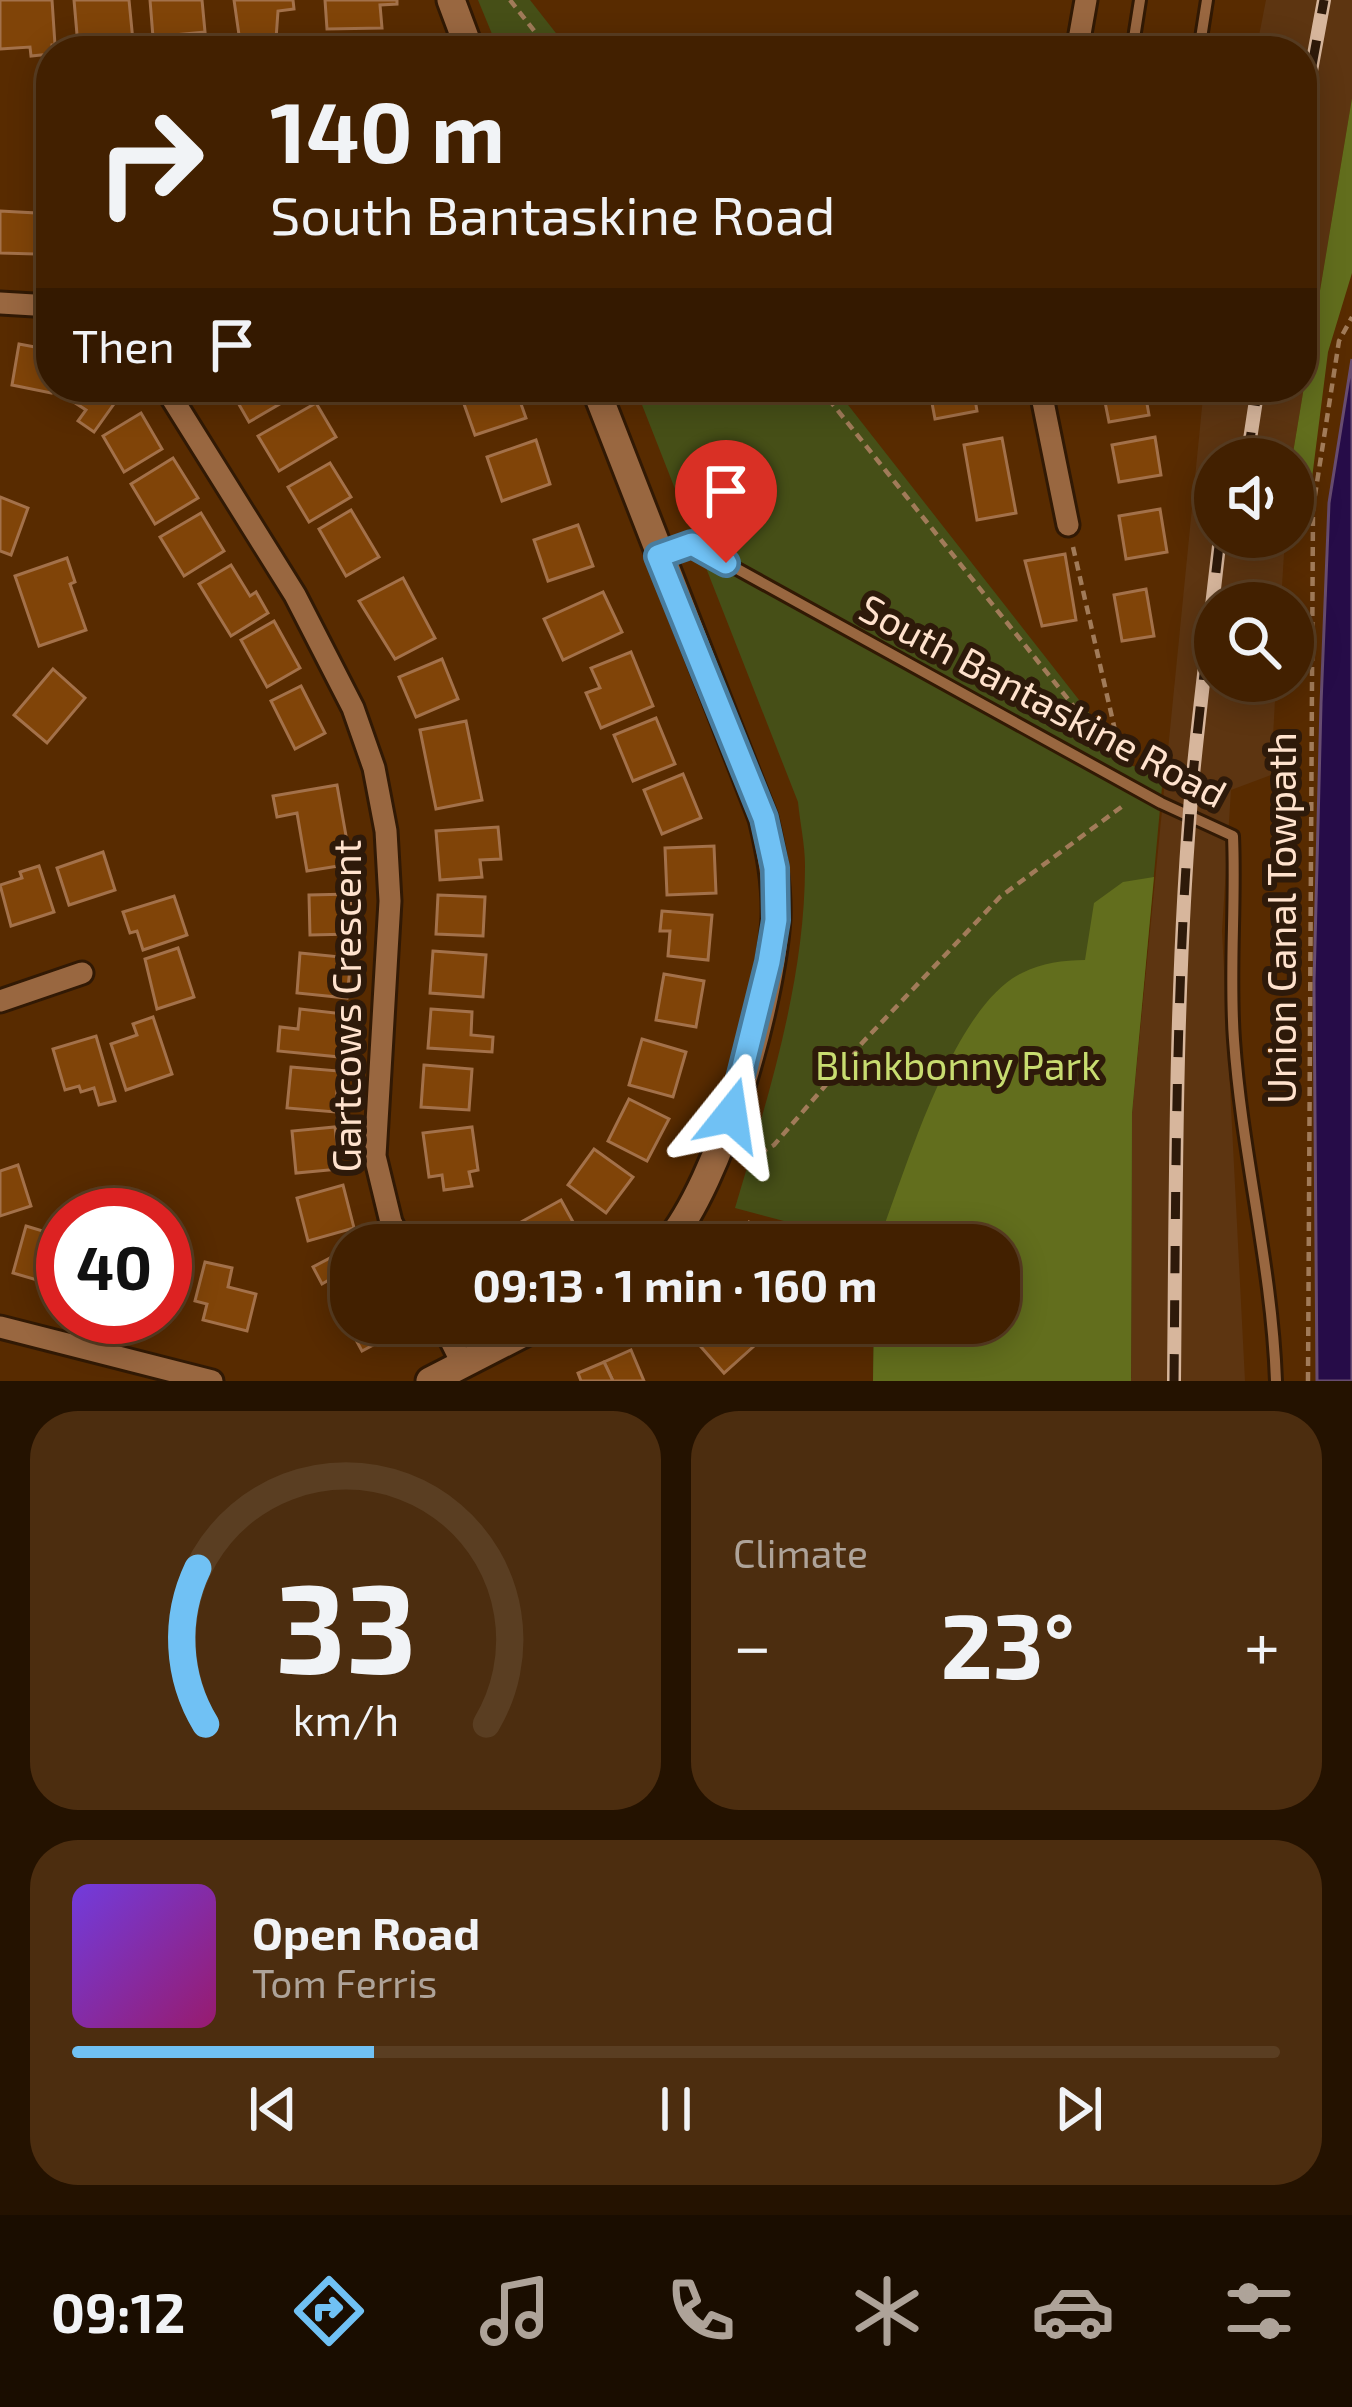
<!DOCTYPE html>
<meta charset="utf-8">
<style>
:root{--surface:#422000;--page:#4c2d0f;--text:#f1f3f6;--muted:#aea399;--line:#5a3e22;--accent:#70c1f4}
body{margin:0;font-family:"Exo 2",sans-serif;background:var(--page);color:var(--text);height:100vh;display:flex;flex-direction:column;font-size:45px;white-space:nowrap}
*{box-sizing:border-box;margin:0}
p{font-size:39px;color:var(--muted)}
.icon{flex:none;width:66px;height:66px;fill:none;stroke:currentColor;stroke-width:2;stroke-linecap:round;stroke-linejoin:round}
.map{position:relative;height:1381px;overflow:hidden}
.details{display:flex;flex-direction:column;gap:30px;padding:30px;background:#241200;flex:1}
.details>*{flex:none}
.guide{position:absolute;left:36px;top:36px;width:1281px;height:366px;border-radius:48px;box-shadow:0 6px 30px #0003,0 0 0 3px var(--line);background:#422000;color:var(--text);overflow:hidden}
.tools{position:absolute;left:1194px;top:438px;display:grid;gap:24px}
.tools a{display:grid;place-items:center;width:120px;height:120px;border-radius:50%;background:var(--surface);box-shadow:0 6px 30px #0003,0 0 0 3px var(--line);font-size:60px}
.speed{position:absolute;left:36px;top:1188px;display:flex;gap:24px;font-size:60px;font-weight:700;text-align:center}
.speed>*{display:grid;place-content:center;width:156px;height:156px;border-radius:50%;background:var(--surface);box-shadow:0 6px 30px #0003,0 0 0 3px var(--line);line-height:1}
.speed .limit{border:18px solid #d22;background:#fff;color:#111}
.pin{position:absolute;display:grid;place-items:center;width:102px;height:102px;color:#fff;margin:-123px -51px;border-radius:50% 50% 50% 0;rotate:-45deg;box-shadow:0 0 12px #0007}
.pin .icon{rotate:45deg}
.me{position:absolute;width:132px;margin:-66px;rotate:15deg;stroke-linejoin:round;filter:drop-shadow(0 0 9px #0008)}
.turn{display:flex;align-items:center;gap:42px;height:252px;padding:0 36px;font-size:54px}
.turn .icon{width:156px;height:156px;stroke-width:2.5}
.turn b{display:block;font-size:84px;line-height:102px}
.then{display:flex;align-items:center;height:114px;padding:0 36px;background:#0003;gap:24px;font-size:45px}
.big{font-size:90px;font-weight:700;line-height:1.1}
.details .tile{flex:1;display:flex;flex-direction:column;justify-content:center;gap:18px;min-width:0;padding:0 42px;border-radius:48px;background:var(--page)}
.details .dial{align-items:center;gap:0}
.dial svg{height:312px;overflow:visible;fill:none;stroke:var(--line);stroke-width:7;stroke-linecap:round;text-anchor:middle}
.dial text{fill:var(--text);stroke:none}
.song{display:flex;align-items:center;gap:36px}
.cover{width:144px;height:144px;border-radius:18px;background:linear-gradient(135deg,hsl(260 70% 55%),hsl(320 70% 35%))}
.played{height:12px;border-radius:6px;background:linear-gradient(90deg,var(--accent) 25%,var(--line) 25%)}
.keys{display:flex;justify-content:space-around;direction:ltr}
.heat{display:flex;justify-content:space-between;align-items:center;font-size:66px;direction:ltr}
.details .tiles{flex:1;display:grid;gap:30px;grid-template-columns:1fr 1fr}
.tile:last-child{grid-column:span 2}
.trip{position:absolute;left:330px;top:1224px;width:690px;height:120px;border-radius:48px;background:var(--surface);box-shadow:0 6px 30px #0003,0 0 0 3px var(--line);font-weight:700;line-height:120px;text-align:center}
.menu{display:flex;height:192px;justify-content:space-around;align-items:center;background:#1a0d00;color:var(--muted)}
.menu .icon{width:84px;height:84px}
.menu .current{color:var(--accent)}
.menu b{font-size:54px;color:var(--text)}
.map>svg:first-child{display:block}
</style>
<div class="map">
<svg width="1352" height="1381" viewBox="0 0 1352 1381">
<rect width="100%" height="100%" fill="#582b00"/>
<polygon fill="#5d3511" points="1266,0 1352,0 1352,98 1292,459 1215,459 1215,537 1285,537 1281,603 1215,603 1215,681 1276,681 1271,775 1231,790 1222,931 1245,1381 1131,1381 1132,1113 1204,387 1302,387 1302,51 1256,51"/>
<g fill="#464f17">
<polygon points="478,0 530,0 570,51 499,51"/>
<path d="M635,387H834L1130,765L1163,776L1132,1113L1131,1381H873L874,1323H999V1245H875L735,1208C768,1097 805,982 805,866C805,845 800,823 798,802Z"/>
</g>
<g fill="#626e1d">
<polygon points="1352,98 1352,273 1328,352 1311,486 1293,484 1292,459"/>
<path d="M1154,877L1132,1113L1131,1381H873L874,1323H999V1245H877C906,1172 951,1008 1022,973C1042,963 1063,960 1085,960L1094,903L1123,882Z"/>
</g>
<polygon fill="#260c48" stroke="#674c70" stroke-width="3" points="1352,359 1352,1381 1317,1381 1314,983 1321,704 1329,503"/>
<g fill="#804408" stroke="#a3714a" stroke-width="3">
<polygon points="0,0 52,0 55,45 52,45 51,54 31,56 30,47 0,49"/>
<polygon points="74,0 129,0 133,41 78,46"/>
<polygon points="150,0 202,0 205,32 153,37"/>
<polygon points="234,0 293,0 294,9 278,11 276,39 240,42"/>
<polygon points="325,0 397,0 397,4 380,5 382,28 327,29"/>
<polygon points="401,35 404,51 353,51 351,43"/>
<polygon points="0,211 36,213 35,254 0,253"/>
<polygon points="19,344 51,350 51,393 12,385"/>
<polygon points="73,387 126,387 94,432 78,421 86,410 66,397"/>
<polygon points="229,387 309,387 249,422"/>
<polygon points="458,387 515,387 526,418 475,435"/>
<polygon points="929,387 973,387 977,411 935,419"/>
<polygon points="1102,387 1144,387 1149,415 1109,422"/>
<polygon points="316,403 336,437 279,471 258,436"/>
<polygon points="141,413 162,449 124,472 103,436"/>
<polygon points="1155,437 1161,475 1119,482 1112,445"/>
<polygon points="1002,438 1016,513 977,520 964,445"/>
<polygon points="536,440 550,484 502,501 487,457"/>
<polygon points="173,458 198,498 155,524 131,484"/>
<polygon points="330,463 351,497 309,522 288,487"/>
<polygon points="0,497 28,508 11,555 0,551"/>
<polygon points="1160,509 1167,552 1126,559 1119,516"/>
<polygon points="351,510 379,557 346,576 319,529"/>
<polygon points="201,513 224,551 184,576 160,537"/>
<polygon points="578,525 593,566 548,581 534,540"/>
<polygon points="1065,554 1076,620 1042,626 1025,561"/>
<polygon points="67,558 75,582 70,584 86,630 39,646 15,576"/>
<polygon points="231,565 250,596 256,592 268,613 231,636 199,584"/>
<polygon points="403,578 435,638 395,659 359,601"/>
<polygon points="1146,589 1154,636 1122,641 1114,595"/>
<polygon points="603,592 622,632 563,660 544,619"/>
<polygon points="274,621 300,668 267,687 241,640"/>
<polygon points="631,652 653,706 601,728 586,693 600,688 591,668"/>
<polygon points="442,659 458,699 416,717 399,677"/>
<polygon points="53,669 85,698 47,743 14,715"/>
<polygon points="301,686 325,733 295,749 271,701"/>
<polygon points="656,718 675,764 633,781 614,735"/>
<polygon points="466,721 482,800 436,809 420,730"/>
<polygon points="683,774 701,818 662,834 644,790"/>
<polygon points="337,785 351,864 307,871 297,813 277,817 273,796"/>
<polygon points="498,827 501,859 480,860 482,877 440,880 436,831"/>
<polygon points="714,846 716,893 667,895 665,848"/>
<polygon points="103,852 115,890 69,905 57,868"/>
<polygon points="39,866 54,912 11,926 0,885 22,878 20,872"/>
<polygon points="351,894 352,934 310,935 309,895"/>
<polygon points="438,895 485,897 483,936 436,934"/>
<polygon points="174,896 187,935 143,950 137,931 130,933 123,912"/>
<polygon points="662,911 712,915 708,960 668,956 670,931 660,931"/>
<polygon points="178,948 194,997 157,1009 145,959"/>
<polygon points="433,951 486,955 483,997 430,993"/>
<polygon points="300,953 351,958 347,998 297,993"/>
<polygon points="664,974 704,981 696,1027 656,1020"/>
<polygon points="300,1009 344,1014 340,1057 278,1051 280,1027 298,1029"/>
<polygon points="431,1009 472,1012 471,1035 493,1037 492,1052 428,1048"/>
<polygon points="153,1017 172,1074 126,1090 111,1044 137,1035 133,1024"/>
<polygon points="96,1036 115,1101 99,1105 94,1088 81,1092 79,1086 65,1090 53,1049"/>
<polygon points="642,1039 686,1052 673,1097 629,1085"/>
<polygon points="424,1065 472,1069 469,1110 421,1107"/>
<polygon points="291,1067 339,1071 335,1112 287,1108"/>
<polygon points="629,1099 669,1119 647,1161 608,1141"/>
<polygon points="335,1127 340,1169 296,1173 292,1131"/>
<polygon points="472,1127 478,1170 469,1172 472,1186 444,1190 442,1175 429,1177 423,1133"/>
<polygon points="594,1149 633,1177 606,1213 568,1185"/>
<polygon points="18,1165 31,1206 0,1216 0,1171"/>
<polygon points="343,1185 354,1228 308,1241 297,1198"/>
<polygon points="561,1200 579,1233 558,1245 534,1245 521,1222"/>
<polygon points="749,1222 782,1239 779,1245 737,1245"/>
<polygon points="508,1224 519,1245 468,1245"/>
<polygon points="26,1226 63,1237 63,1255 54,1285 13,1273"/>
<polygon points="351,1247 351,1300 347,1302 334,1277 322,1284 313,1267"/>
<polygon points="205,1262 232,1268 228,1287 256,1294 247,1331 203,1320 207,1304 195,1301"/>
<polygon points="165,1269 185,1274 175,1314 165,1311"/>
<polygon points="351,1309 351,1323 400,1323 403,1329 362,1351 342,1314"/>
<polygon points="680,1323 738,1323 734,1326 753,1347 724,1373"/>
<polygon points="631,1350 644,1381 613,1381 604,1362"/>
<polygon points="604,1362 613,1381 581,1381 578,1373"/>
</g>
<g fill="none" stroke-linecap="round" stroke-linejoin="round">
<defs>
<g id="service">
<polyline points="1132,51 1140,0"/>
<polyline points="1199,51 1207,0"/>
<path d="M661,555L692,544L1161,803L1233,836C1236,904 1229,972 1234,1040C1242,1155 1272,1266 1276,1381"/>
</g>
<g id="minor">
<polyline points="1077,51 1086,0"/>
<polyline points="0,303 51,306"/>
<polyline points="165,387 295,595 353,708 374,768 386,831 390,901 375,1156 391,1222 403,1245"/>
<polyline points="1040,387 1068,525"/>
<polyline points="0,1001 82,973"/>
<polyline points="442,1323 462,1363"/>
<polyline points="0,1327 212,1381"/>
</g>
<g id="tertiary">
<polyline points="451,0 470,51"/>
<path d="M595,387L763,818C771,852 777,883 776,918C771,1003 721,1181 666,1245"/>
<polyline points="430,1381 543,1323"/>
</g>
</defs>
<use href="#service" stroke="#311904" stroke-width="16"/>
<use href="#minor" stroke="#311904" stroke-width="27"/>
<use href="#tertiary" stroke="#311904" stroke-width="33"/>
<g stroke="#a17b59" stroke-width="4.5" stroke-dasharray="9 6" stroke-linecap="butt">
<polyline points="510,0 550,51"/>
<polyline points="819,387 1107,748"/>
<polyline points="1073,547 1117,739 1115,758"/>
<polyline points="746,1161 774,1145 863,1042 1000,897 1124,805"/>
<polyline points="1308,1381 1313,508 1339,341 1352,317"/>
</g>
<use href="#service" stroke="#996740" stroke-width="10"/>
<use href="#minor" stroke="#996740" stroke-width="21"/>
<use href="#tertiary" stroke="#996740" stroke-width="27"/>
<defs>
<g id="rail">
<polyline points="1302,120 1324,0"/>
<polyline points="1247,459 1258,387"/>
<path d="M1174,1381C1176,1181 1175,974 1193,775C1201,695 1211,616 1220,537"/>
</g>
</defs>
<use href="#rail" stroke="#d7b69c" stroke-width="14"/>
<use href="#rail" stroke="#2e1a0a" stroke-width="9" stroke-dasharray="27" stroke-linecap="butt"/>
</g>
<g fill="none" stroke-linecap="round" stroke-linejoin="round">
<defs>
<polyline id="route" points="726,563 692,544 658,556 764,818 775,868 776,920 769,962 731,1115"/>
</defs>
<use href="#route" stroke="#497d9f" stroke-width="30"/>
<use href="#route" stroke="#70c1f4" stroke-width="21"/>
</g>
<g text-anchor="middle" stroke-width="12" stroke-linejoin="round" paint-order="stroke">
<g font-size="39" fill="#ffe2cd" stroke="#2e1a0a">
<text transform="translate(1043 701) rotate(28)" y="14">South Bantaskine Road</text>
<text transform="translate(1282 918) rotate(-90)" y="14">Union Canal Towpath</text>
<text transform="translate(347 1006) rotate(-90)" y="14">Gartcows Crescent</text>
</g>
<g font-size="39" fill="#c8dc70" stroke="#2e1a0a">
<text x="958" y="1080">Blinkbonny Park</text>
</g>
</g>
</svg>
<div class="tools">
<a><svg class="icon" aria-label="sound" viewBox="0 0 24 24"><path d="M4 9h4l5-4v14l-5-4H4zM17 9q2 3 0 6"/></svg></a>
<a><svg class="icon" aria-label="search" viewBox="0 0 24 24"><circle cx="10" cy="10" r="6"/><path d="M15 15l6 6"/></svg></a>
</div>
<div class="speed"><div class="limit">40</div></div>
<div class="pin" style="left:726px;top:563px;background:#d93025"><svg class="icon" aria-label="arrive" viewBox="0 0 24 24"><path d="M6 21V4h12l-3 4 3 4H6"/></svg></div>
<svg class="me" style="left:731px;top:1115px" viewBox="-20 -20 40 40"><path d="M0-17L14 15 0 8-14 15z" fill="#70c1f4" stroke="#fff" stroke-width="4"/></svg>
<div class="trip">09:13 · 1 min · 160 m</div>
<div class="guide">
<div class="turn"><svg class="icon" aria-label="right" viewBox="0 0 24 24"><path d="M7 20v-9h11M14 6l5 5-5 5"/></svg><div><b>140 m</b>South Bantaskine Road</div></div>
<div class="then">Then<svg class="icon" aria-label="arrive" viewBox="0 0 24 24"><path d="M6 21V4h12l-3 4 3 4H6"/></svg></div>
</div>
</div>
<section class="details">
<div class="tiles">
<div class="tile dial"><svg viewBox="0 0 100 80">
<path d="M14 69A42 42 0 1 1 86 69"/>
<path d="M14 69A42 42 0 0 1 12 29" stroke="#70c1f4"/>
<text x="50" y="56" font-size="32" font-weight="700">33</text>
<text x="50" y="72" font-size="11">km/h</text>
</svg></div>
<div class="tile"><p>Climate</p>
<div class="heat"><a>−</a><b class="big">23°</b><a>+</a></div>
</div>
<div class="tile">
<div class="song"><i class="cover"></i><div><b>Open Road</b><p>Tom Ferris</p></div></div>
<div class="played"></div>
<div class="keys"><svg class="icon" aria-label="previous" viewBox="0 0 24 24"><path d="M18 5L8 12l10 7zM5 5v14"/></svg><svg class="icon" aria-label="pause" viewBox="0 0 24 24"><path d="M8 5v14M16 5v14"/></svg><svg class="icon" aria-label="next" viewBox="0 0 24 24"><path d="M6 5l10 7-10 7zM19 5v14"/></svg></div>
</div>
</div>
</section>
<nav class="menu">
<b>09:12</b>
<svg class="icon current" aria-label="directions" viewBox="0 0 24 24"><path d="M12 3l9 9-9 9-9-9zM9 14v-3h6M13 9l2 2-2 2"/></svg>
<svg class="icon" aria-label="music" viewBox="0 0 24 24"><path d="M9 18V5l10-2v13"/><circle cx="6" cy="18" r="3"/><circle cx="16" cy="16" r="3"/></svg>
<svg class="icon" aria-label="phone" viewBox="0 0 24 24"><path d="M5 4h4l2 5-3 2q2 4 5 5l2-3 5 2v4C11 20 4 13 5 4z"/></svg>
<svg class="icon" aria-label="climate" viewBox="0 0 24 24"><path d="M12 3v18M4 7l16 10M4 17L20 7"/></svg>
<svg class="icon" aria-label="car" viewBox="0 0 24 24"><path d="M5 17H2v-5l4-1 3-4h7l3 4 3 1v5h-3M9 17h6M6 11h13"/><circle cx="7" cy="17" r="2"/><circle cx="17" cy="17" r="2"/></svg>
<svg class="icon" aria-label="filters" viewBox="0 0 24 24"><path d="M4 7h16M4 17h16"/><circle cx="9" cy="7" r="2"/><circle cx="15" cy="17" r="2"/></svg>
</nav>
